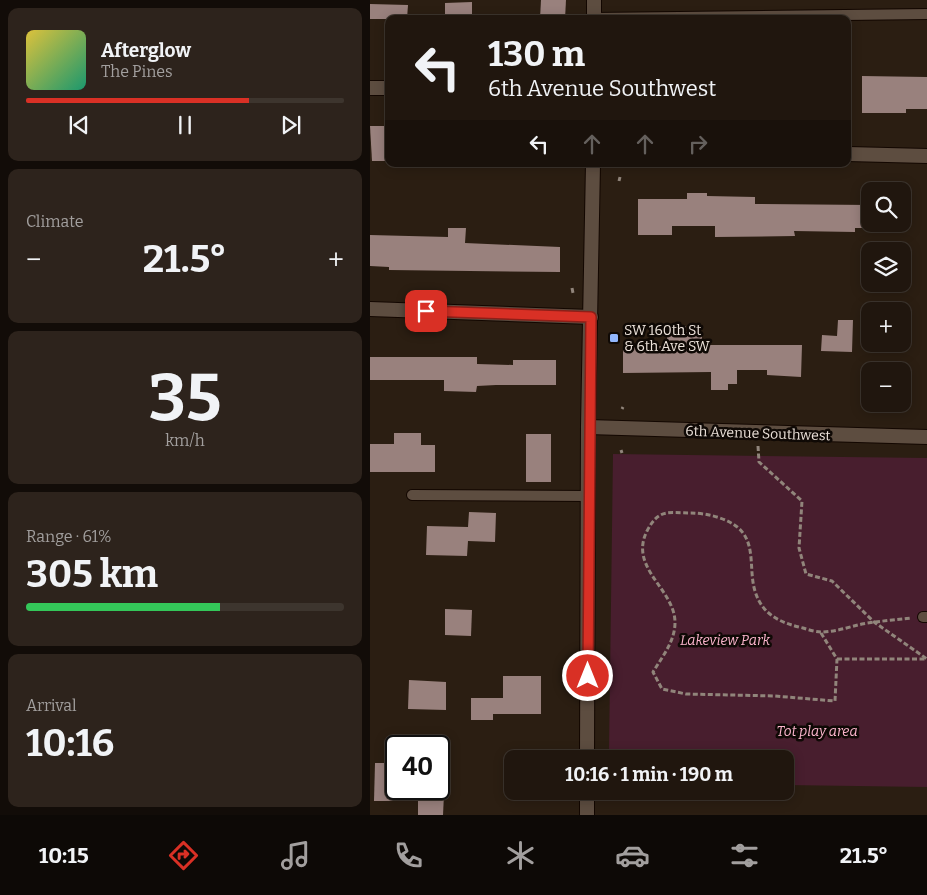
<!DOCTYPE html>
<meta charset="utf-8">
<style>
:root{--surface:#20160e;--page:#2d231c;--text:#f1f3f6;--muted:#a29f9e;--line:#3d352e;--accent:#d93025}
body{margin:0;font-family:Bitter,serif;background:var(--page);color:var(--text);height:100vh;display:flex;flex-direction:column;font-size:19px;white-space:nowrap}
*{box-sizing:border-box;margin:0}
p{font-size:16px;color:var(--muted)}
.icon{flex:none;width:28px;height:28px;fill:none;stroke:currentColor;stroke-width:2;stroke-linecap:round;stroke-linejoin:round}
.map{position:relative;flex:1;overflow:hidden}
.details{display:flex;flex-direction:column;gap:8px;padding:8px;background:#120c08;width:370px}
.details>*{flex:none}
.guide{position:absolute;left:15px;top:15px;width:466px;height:152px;border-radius:10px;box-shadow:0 2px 12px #0003,0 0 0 1px var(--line);background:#20160e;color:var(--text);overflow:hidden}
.fabs{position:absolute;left:491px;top:182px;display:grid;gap:10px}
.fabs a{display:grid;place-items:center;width:50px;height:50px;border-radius:10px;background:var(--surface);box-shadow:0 2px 12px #0003,0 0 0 1px var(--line);font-size:25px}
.speed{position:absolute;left:15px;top:735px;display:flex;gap:10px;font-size:25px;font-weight:700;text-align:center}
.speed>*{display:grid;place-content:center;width:65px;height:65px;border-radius:50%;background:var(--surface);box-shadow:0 2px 12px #0003,0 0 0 1px var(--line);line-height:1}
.speed .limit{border:2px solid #111;border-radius:8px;background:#fff;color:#111}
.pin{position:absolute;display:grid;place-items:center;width:42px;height:42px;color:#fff;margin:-21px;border-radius:10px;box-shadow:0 2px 8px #0006}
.me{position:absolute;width:55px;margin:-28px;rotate:0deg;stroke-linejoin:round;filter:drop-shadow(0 0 4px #0008)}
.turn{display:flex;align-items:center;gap:18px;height:105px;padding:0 20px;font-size:22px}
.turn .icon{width:65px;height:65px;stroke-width:2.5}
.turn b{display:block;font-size:35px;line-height:42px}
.lanes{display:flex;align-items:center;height:48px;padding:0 20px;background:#0003;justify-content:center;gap:25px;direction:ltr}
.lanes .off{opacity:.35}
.big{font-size:38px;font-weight:700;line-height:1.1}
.details .widget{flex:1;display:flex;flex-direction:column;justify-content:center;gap:8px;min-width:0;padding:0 18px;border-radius:10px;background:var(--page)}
.details .dial{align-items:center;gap:0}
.dial b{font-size:65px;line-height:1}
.song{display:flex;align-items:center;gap:15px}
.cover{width:60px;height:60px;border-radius:8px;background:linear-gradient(135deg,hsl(50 70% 55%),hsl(160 70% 35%))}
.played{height:5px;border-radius:2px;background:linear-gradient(90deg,var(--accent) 70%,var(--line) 70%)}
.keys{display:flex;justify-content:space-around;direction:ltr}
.heat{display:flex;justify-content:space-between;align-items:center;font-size:28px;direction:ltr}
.charge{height:8px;border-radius:4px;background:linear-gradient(90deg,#34c759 61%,var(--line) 0)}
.trip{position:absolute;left:134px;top:750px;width:290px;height:50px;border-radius:10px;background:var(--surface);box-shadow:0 2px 12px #0003,0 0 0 1px var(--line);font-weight:700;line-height:50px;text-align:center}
.menu{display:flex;height:80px;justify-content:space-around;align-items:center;background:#0d0906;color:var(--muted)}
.menu .icon{width:35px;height:35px}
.menu .selected{color:var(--accent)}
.menu b{font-size:22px;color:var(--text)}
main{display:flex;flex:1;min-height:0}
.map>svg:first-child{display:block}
</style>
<main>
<section class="details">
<div class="widget">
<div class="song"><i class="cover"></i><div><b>Afterglow</b><p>The Pines</p></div></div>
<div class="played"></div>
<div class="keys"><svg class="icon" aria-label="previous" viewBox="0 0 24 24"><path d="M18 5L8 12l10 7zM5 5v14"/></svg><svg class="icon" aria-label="pause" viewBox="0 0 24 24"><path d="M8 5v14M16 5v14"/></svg><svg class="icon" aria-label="next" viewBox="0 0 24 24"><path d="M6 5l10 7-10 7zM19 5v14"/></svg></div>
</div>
<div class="widget"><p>Climate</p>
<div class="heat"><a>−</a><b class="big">21.5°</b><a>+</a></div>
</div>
<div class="widget dial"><b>35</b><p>km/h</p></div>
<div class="widget"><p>Range · 61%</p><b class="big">305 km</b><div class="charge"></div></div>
<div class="widget"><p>Arrival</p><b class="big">10:16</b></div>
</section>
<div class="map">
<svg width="557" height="815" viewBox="0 0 557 815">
<rect width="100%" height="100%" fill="#2b1e12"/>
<polygon fill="#481e2e" points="243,454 557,458 557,787 415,785 415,759 324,759 324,753 239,752"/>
<g fill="#99817d">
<polygon points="171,0 196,0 195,19 170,19"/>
<polygon points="102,2 102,19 75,19 75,3"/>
<polygon points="0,4 38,5 37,19 0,19"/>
<polygon points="492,76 557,77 557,109 536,109 536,113 492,113"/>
<polygon points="0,126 18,126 19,161 2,161"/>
<polygon points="317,193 337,193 337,196 385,197 385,204 500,205 500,228 485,228 485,232 424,231 425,236 345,237 345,226 302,226 302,235 268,235 268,199 317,199"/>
<polygon points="78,228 96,228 95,243 190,247 190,272 19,270 19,267 0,266 0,235 78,237"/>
<polygon points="468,320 483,320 482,352 451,351 452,335 467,336"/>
<polygon points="297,326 316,326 316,332 332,332 332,345 432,345 431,377 397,375 397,370 367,370 367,384 358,384 358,390 341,390 341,372 253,373 253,346 297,346"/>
<polygon points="0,357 107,357 107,364 143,365 143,360 186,360 186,385 126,385 107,386 106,392 74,391 74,380 0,380"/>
<polygon points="24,433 51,433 51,445 65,445 65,472 0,472 0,444 24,444"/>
<rect x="156" y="434" width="25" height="48"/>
<polygon points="99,512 126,513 125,542 98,541 97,556 56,555 57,526 98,527"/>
<polygon points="75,609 102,610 101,636 75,635"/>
<polygon points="133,676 171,676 171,714 123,714 123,720 101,720 101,698 133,698"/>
<polygon points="39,680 76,682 76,710 38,709"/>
<polygon points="5,763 26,763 26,801 4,801"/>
<polygon points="48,794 74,794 73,815 48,815"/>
</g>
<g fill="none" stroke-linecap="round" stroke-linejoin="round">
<defs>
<g id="service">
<polyline points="224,18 557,14"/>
<polyline points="42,495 218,496"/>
<polyline points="553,617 557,617"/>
</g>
<g id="minor">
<polyline points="0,88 19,88"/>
<polyline points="478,154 557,156"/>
<polyline points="0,309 221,317"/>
<polyline points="218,427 557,437"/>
</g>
<g id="tertiary">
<polyline points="224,0 224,19"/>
<polyline points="217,759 218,427 223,164"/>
<polyline points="217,815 217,791"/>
</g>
</defs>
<use href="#service" stroke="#130701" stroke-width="12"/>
<use href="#minor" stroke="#130701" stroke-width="16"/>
<use href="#tertiary" stroke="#130701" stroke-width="16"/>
<g stroke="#91857b" stroke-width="3" stroke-dasharray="5 2.5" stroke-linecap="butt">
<polyline points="249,181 250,177"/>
<polyline points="202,288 203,293"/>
<polyline points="252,409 253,407"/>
<polyline points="388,446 389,462 432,501 429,548 436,574 462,581 504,622 557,659"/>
<polyline points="251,450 252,453"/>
<path d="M451,633L467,659L465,701L405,696L316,694L292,689L283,672C294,654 309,636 304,614C297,585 260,565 277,531C289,508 298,513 321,513C337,513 363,519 373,533C385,549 379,572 385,591C392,615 411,623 433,628C439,630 446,632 451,632C465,632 479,627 492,624C509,621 525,620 541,618"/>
<polyline points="467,659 556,659"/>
</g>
<use href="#service" stroke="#5d4d40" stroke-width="10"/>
<use href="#minor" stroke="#5d4d40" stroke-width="14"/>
<use href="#tertiary" stroke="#5d4d40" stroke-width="14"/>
</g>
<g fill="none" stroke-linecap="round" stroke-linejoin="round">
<defs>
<polyline id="route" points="56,311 221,317 218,676"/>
</defs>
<use href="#route" stroke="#8d1f18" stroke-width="12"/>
<use href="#route" stroke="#d93025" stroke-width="9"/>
</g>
<rect fill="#92b7fd" stroke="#0f0905" stroke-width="2" x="239" y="333" width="10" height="10" rx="2.5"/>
<g text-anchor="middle" stroke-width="5" stroke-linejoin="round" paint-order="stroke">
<g font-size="14" fill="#ece2da" stroke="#0f0905" text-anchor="start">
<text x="254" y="335">SW 160th St<tspan x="254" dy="16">&amp; 6th Ave SW</tspan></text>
</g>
<g font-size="14" fill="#ece2da" stroke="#0f0905">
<text transform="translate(388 433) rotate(2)" y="5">6th Avenue Southwest</text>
</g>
<g font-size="14" font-style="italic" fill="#fcb5cd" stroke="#0f0905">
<text x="355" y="645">Lakeview Park</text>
<text x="447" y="736">Tot play area</text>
</g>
</g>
</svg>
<div class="fabs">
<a><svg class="icon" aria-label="search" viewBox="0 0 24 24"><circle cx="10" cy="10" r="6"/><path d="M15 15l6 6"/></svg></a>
<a><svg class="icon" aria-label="layers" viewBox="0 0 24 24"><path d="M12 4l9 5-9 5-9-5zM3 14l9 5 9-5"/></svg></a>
<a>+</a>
<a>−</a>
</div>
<div class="speed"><div class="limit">40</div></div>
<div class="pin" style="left:56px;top:311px;background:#d93025"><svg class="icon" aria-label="arrive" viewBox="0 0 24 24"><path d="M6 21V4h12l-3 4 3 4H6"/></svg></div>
<svg class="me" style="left:218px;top:676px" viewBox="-20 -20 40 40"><circle r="17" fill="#d93025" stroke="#fff" stroke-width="3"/><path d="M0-11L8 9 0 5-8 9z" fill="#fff"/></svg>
<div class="trip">10:16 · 1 min · 190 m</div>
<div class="guide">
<div class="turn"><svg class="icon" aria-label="left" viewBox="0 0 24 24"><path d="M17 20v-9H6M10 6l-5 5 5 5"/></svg><div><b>130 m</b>6th Avenue Southwest</div></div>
<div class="lanes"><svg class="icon" aria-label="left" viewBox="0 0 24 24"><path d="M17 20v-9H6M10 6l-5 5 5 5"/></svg><svg class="icon off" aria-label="ahead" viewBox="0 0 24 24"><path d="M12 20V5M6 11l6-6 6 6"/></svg><svg class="icon off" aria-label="ahead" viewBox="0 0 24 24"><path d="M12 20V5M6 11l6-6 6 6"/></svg><svg class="icon off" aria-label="right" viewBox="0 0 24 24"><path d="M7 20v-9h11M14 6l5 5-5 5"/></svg></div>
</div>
</div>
</main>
<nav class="menu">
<b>10:15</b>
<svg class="icon selected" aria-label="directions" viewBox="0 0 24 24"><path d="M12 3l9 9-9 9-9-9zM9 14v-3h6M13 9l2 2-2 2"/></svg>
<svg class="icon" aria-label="music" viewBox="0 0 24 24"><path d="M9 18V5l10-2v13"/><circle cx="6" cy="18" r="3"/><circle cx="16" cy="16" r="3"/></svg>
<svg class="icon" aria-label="phone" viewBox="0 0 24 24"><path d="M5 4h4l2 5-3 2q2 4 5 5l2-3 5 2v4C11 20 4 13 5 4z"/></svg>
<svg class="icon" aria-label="climate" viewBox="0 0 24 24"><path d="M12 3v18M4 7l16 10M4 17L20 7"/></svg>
<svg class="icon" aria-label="car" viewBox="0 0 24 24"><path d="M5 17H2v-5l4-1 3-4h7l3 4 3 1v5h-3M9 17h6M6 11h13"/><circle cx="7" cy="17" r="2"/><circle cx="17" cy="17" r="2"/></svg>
<svg class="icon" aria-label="filters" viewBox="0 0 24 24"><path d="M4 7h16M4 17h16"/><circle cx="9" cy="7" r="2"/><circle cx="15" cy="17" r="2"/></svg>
<b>21.5°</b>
</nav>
